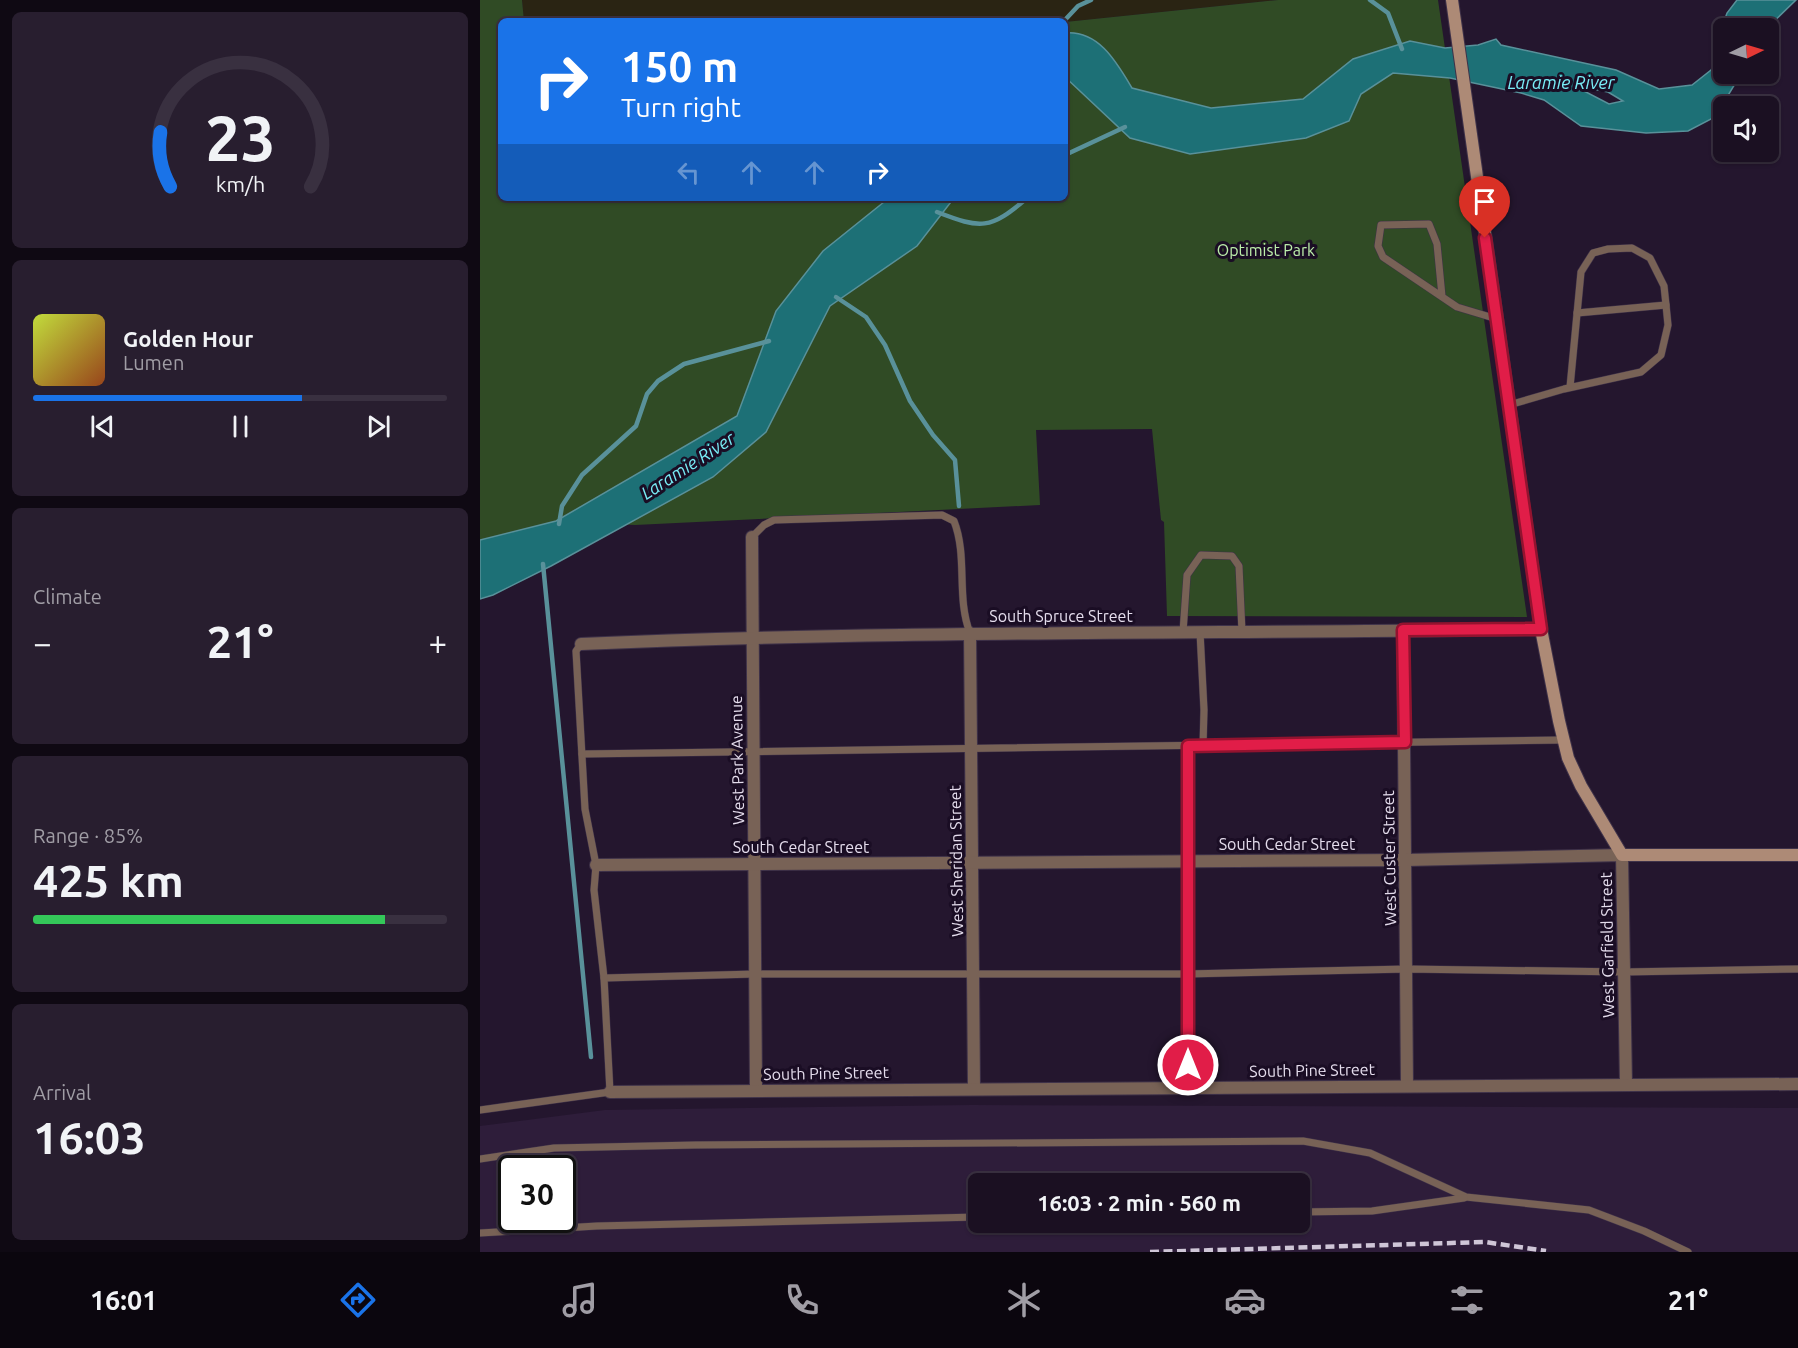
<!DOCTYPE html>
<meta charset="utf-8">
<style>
:root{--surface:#1b1022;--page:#281e2f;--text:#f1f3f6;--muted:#a09da5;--line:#393040;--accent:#1a73e8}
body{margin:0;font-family:Ubuntu,sans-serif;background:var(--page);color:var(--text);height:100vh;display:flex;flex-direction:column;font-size:22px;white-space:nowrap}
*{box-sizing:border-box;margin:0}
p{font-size:20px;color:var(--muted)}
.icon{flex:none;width:33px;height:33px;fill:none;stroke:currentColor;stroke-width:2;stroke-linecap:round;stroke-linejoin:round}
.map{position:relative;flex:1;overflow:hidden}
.panel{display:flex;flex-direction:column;gap:12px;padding:12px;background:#0f0913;width:480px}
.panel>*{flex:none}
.guide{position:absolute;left:18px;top:18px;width:570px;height:183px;border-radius:9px;box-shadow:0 2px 4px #0004,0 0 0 2px var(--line);background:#1a73e8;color:#fff;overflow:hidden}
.needle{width:39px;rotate:85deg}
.buttons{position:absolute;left:1233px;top:18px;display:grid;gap:12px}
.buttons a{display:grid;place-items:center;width:66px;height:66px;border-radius:9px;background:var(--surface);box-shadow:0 2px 4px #0004,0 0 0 2px var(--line);font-size:30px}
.speed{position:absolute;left:18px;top:1155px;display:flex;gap:12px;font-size:30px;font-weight:700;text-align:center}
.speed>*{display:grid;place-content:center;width:78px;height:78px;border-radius:50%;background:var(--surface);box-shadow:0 2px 4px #0004,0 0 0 2px var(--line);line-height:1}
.speed .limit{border:3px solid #111;border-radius:9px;background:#fff;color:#111}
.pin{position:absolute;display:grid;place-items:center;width:51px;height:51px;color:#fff;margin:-62px -26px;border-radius:50% 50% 50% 0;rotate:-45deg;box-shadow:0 0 6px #0007}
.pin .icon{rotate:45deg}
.me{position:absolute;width:66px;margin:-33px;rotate:0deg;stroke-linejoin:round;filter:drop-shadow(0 0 4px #0008)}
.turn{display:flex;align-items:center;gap:21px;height:126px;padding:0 24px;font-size:27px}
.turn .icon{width:78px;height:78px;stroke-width:2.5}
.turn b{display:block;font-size:42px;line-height:51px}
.lanes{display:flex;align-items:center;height:57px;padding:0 24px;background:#0003;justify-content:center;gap:30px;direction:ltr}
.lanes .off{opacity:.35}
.big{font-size:45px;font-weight:700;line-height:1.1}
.panel .tile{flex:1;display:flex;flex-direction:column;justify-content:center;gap:9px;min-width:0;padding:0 21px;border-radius:9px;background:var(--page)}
.panel .dial{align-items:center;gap:0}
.dial svg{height:156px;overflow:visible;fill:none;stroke:var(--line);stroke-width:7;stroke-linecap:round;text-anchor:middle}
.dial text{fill:var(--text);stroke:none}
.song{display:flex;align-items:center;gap:18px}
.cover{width:72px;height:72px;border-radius:9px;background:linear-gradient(135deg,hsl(70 70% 55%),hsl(20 70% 35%))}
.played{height:6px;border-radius:3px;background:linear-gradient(90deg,var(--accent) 65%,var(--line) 65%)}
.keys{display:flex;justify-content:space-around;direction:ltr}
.heat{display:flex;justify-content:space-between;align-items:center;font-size:33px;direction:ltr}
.charge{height:9px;border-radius:4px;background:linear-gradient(90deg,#34c759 85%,var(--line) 0)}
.trip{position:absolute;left:488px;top:1173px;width:342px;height:60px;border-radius:9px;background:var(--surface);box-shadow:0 2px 4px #0004,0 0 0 2px var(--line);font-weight:700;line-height:60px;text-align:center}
.tab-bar{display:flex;height:96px;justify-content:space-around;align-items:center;background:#0b060e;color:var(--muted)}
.tab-bar .icon{width:42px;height:42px}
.tab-bar .selected{color:var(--accent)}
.tab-bar b{font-size:27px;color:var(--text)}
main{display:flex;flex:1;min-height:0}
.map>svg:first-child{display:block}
</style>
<main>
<section class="panel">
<div class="tile dial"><svg viewBox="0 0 100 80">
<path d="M14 69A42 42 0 1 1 86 69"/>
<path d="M14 69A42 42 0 0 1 9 41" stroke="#1a73e8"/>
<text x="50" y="56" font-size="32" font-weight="700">23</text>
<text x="50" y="72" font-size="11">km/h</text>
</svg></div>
<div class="tile">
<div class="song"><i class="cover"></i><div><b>Golden Hour</b><p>Lumen</p></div></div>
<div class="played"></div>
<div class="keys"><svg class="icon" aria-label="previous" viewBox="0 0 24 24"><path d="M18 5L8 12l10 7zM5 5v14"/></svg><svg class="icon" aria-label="pause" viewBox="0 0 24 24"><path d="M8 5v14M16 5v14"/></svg><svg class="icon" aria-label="next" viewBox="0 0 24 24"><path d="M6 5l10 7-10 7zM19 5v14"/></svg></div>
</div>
<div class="tile"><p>Climate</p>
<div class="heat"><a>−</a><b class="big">21°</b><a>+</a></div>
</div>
<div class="tile"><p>Range · 85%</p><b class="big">425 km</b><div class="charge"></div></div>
<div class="tile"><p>Arrival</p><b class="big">16:03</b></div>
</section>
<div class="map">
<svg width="1318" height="1252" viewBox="0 0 1318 1252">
<rect width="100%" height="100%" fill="#24162e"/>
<path fill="#2e1d3a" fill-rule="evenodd" d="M492,1105L1318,1108V1252H0V1126L125,1110ZM32,1168H82V1220H32ZM498,1184H819V1222H498Z"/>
<polygon fill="#2a2413" points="42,0 798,0 585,22 44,21"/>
<polygon fill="#304b25" points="0,0 42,0 44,21 21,21 21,198 585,198 585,22 798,0 958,0 1047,617 687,616 684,522 681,520 672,429 556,430 560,505 155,525 92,522 91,512 76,521 0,540"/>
<g fill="#1d7076" stroke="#59919a" stroke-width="1.5" fill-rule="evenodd">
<path d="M1257,0H1316L1287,28H1244V74H1261L1235,117L1208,131L1166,133L1101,126L1064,100L1041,93L970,78L913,73L881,94L869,121L826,138L710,154L650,138L585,77V33C619,30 637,63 652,88L731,108L823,99L873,59L930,41L965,48L998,45L1016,39L1021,45L1136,70L1179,89L1212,85L1231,70L1241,52V30L1247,13ZM1107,88L1128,92L1143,101L1129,104L1104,91Z"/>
<polygon points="409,198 474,198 437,246 350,306 286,432 233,477 71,566 13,595 0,599 0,540 76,521 257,416 296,311 343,251"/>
</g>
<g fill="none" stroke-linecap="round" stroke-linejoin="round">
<g stroke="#59919a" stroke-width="4.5">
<polyline points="890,0 908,13 922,49"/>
<polyline points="584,21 598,6 611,0"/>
<polyline points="585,155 645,127"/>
<path d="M457,212C501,229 510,230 547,198"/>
<polyline points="356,297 386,317 405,345 430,401 453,435 475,460 479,506"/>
<polyline points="79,524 82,506 102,475 156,426 167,394 178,381 204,364 289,341"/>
<polyline points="63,564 111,1057"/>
</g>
<defs>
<g id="lane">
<polyline points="962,296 957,244 949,224 901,225 898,246 903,257 977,307 1017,319"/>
<polyline points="1097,313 1186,305"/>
<polyline points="1029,405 1084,389 1161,372 1181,355 1188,325 1186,305 1184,286 1170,258 1152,248 1128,249 1113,253 1101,272 1090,387"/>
<path d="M272,537L284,525L294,520L462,515L474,521C488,557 476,597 490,633"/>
<polyline points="703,632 707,575 721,555 752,556 759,566 762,632"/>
<polyline points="720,632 724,710 723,746"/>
<polyline points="102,754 1083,740"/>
<polyline points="124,978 275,974 707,974 927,969 1144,972 1318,969"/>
<polyline points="0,1110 130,1092 124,978 114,890 116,865 105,809 96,651 101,644"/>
<polyline points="0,1159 74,1148 215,1145 823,1141 890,1153 986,1197 1109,1210 1164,1231 1208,1252"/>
<polyline points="819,1212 892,1211 984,1198"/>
<polyline points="0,1233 117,1226 498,1217"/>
</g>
<g id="street">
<polyline points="272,537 276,1090"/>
<polyline points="923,630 927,1085"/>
<polyline points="490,633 494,1088"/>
<path d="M101,644C421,630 741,634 1061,629"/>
<polyline points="708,746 708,1088"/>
<polyline points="116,865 926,860 1142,855 1146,1084"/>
<polyline points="130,1092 1318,1084"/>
</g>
<polyline id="secondary" points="972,0 1061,629 1079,721 1088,758 1101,786 1142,855 1318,855"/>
</defs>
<use href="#lane" stroke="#3f3249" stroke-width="8"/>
<use href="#street" stroke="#3f3249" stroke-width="14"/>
<use href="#secondary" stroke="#3f3249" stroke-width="14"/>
<use href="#lane" stroke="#786256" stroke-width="7"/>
<use href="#street" stroke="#786256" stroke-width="12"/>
<use href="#secondary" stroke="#ad8a76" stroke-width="12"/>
<polyline stroke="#cfc6d7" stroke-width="4.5" stroke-dasharray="9 4.5" stroke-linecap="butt" points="670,1252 1005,1242 1066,1251"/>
</g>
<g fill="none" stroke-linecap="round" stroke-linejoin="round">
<defs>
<polyline id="route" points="708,1065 708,746 925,742 923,630 1061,629 1005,238"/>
</defs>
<use href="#route" stroke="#92132f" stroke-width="15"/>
<use href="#route" stroke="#e11d48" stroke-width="10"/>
</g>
<g text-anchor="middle" stroke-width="6" stroke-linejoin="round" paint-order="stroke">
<g font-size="16" fill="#bcefaa" stroke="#1a0d24">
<text x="786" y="256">Optimist Park</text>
</g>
<g font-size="16" fill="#e5dded" stroke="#1a0d24">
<text x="581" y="622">South Spruce Street</text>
<text transform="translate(257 760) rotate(-91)" y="6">West Park Avenue</text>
<text x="807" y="850">South Cedar Street</text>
<text x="321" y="853">South Cedar Street</text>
<text transform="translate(909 858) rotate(-91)" y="6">West Custer Street</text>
<text transform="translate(476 861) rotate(-91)" y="6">West Sheridan Street</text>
<text transform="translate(1127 945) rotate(-91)" y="6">West Garfield Street</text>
<text transform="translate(832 1070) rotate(-1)" y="6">South Pine Street</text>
<text transform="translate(346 1073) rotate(-1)" y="6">South Pine Street</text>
</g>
<g font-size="18" font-style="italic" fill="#79edf6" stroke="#1a0d24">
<text x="1081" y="89">Laramie River</text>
<text transform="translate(208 466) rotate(-33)" y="6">Laramie River</text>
</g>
</g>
</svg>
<div class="buttons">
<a><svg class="needle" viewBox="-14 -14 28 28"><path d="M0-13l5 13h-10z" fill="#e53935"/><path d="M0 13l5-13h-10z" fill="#a09da5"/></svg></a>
<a><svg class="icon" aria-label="sound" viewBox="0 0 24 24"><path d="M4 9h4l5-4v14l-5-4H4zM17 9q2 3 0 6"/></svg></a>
</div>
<div class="speed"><div class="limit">30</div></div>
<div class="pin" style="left:1005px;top:238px;background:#d93025"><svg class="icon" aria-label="arrive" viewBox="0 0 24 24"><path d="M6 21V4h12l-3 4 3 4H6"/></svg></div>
<svg class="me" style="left:708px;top:1065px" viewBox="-20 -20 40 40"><circle r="17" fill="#e11d48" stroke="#fff" stroke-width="3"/><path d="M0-11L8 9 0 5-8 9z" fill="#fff"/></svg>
<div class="trip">16:03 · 2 min · 560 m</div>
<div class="guide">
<div class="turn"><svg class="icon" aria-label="right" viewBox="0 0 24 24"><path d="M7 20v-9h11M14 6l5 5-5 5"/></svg><div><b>150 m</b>Turn right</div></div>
<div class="lanes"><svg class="icon off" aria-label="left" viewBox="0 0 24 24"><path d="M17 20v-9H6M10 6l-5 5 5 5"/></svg><svg class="icon off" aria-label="ahead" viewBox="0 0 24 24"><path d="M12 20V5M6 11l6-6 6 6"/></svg><svg class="icon off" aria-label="ahead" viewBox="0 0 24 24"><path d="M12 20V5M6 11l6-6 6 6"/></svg><svg class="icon" aria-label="right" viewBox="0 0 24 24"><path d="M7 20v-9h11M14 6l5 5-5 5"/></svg></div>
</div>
</div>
</main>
<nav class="tab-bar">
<b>16:01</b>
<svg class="icon selected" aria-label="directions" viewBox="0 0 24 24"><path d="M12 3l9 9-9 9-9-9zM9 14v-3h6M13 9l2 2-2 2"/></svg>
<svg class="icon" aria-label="music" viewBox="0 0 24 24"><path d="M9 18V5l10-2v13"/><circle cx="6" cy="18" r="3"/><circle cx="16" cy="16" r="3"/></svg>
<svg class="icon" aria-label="phone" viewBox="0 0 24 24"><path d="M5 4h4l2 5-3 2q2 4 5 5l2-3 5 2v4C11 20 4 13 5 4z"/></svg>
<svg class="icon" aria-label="climate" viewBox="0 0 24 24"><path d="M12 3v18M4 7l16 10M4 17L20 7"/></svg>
<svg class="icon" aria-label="car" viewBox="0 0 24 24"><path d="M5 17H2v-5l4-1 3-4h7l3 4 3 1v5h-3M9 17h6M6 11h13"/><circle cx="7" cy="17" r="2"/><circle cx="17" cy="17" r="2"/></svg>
<svg class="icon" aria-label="filters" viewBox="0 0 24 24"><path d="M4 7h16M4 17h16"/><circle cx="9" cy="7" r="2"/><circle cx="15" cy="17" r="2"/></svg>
<b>21°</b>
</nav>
